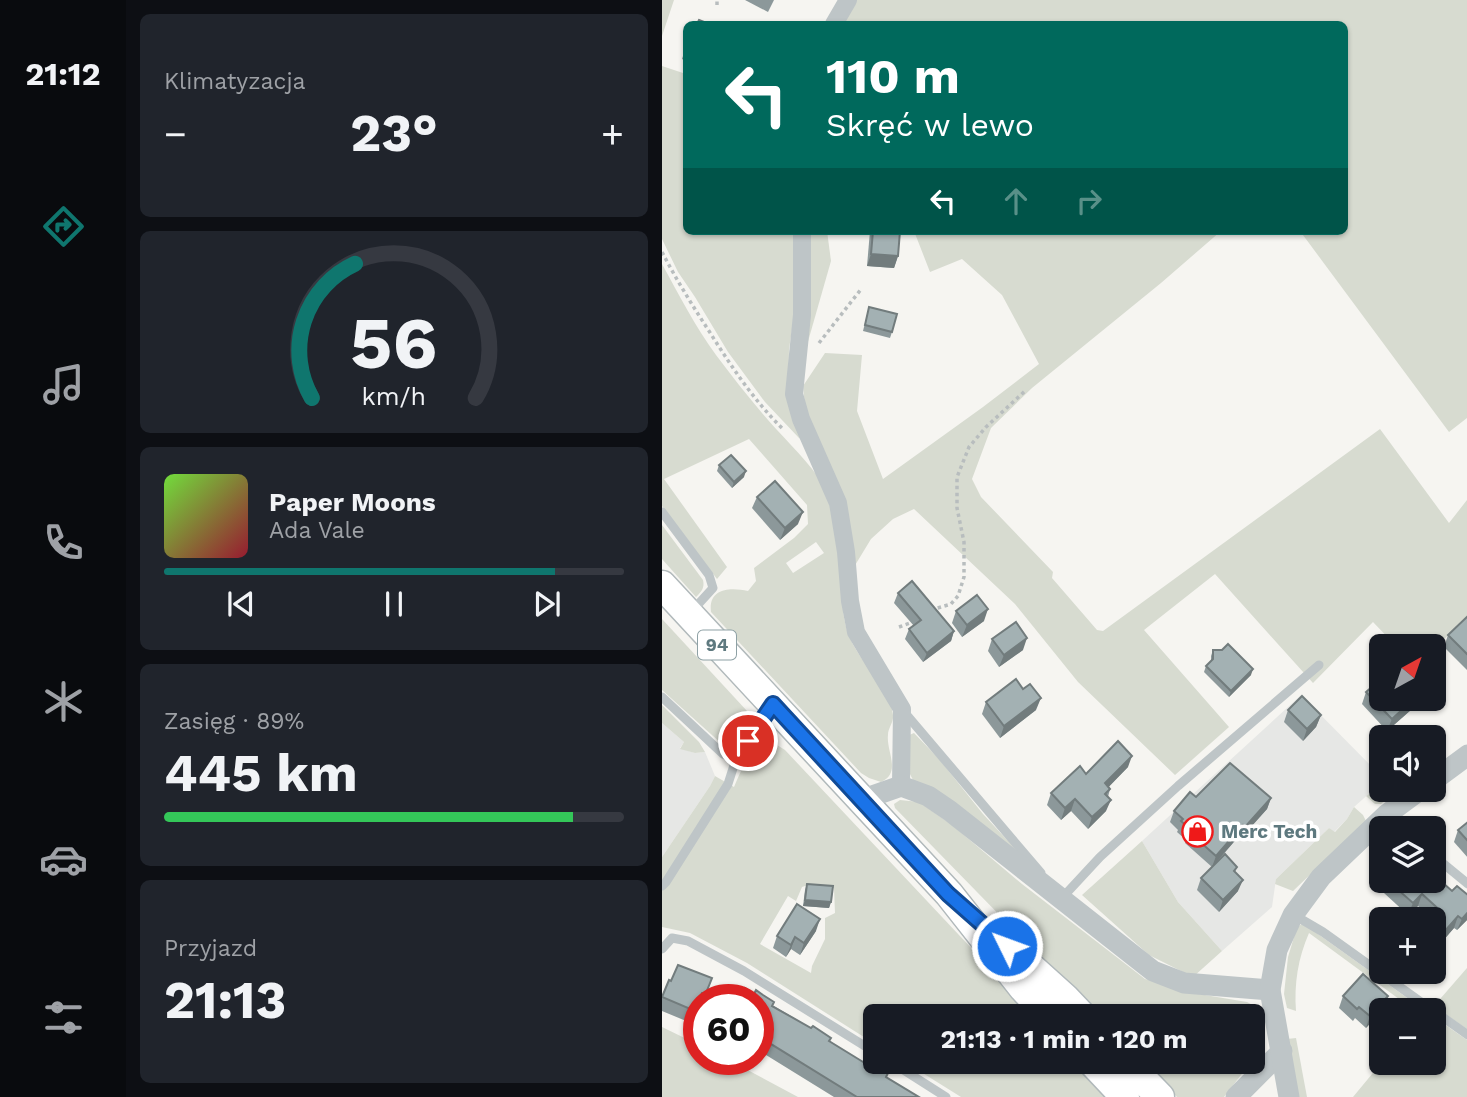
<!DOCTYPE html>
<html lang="pl">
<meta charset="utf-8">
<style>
:root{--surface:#171b24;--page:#20242c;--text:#f1f3f6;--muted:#9ea1a6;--line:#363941;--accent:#0f766e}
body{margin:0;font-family:"Work Sans",sans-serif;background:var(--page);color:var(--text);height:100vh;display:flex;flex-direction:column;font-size:26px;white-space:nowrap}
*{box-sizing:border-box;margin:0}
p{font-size:23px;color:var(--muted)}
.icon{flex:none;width:38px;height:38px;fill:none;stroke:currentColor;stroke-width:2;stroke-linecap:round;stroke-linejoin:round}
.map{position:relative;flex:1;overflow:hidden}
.panel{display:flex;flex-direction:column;gap:14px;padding:14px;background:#0d0f14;width:536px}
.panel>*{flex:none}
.banner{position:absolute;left:21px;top:21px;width:665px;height:214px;border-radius:10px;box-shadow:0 2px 5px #0004;background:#00695c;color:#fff;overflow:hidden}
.needle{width:46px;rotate:40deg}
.fabs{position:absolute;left:707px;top:634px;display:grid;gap:14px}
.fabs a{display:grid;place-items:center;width:77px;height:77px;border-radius:10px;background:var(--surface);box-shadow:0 2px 5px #0004;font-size:35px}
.speed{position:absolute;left:21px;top:984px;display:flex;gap:14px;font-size:35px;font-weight:700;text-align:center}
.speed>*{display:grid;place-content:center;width:91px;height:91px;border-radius:50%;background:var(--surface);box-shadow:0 2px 5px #0004;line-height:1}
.speed .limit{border:10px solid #d22;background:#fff;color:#111}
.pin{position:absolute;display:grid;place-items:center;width:60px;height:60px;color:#fff;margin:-30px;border:4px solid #fff;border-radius:50%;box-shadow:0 2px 7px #0007}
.me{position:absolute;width:77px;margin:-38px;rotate:312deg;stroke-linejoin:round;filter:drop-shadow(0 0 5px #0008)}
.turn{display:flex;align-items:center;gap:24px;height:147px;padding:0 28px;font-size:32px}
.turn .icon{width:91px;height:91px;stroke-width:2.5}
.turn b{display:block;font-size:49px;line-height:60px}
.lanes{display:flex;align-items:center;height:66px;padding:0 28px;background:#0003;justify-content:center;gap:35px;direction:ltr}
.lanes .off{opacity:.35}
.big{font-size:52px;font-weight:700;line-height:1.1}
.panel .tile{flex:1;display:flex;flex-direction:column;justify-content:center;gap:10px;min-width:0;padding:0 24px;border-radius:10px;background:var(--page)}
.panel .dial{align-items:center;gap:0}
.dial svg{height:182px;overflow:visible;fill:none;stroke:var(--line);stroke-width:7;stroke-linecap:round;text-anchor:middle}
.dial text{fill:var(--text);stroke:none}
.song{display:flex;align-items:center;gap:21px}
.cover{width:84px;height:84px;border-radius:10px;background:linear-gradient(135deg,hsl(100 70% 55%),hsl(350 70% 35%))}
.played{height:7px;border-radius:4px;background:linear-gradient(90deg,var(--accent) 85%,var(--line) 85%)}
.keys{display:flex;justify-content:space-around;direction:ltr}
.heat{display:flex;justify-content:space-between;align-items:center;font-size:38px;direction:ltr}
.charge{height:10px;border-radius:5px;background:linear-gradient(90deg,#34c759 89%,var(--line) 0)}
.trip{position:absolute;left:201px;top:1004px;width:402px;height:70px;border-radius:10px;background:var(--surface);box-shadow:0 2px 5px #0004;font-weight:700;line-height:70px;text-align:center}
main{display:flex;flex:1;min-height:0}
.tab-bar{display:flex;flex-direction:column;width:126px;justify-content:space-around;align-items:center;background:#090b0e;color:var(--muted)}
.tab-bar .icon{width:49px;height:49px}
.tab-bar .current{color:var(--accent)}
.tab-bar b{font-size:32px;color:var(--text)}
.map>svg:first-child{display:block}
</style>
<main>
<nav class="tab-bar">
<b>21:12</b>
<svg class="icon current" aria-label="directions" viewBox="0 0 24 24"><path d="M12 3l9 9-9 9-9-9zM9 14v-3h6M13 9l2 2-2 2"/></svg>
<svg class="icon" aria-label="music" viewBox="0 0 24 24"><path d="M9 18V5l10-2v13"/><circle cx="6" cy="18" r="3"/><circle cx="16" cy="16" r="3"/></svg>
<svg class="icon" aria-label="phone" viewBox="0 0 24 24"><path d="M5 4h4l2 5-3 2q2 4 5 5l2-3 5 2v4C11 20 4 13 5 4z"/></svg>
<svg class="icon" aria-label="climate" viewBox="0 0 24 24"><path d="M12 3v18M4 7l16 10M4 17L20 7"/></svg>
<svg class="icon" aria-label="car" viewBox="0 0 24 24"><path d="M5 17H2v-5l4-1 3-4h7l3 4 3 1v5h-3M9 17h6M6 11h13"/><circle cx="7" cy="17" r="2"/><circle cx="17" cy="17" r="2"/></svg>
<svg class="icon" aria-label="filters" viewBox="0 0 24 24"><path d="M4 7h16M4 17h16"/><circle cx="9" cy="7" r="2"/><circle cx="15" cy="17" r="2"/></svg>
</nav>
<section class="panel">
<div class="tile"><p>Klimatyzacja</p>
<div class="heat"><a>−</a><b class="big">23°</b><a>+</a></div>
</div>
<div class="tile dial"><svg viewBox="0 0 100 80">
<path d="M14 69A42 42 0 1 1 86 69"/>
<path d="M14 69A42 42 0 0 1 33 10" stroke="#0f766e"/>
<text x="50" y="56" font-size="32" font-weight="700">56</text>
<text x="50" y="72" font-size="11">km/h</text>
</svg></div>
<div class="tile">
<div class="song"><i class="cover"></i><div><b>Paper Moons</b><p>Ada Vale</p></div></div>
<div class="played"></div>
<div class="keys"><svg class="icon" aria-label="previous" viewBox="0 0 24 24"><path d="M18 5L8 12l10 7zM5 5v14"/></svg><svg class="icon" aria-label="pause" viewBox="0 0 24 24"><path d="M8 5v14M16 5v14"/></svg><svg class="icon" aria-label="next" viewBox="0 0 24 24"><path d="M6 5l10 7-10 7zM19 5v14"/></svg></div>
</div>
<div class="tile"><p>Zasięg · 89%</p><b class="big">445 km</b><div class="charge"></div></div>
<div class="tile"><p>Przyjazd</p><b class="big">21:13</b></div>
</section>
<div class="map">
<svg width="806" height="1097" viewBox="0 0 806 1097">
<rect width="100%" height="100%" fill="#f6f5f1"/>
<g fill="#e6e7e5">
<polygon points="639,695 719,776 719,786 710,791 692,807 685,819 672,832 667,828 614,879 610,907 560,951 516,902 480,841"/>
<polygon points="0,723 22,742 18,748 33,753 43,752 53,776 48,786 0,857"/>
</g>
<g fill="#d7dbd0" fill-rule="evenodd">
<polygon points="0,0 12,0 0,36"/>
<polygon points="192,0 805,0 805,418 787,432 638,231 682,231 682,24 180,24"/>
<polygon points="0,66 24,74 24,231 133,231 134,304 127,349 126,401 140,439 137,438 103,402 66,352 33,297 16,272 0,239"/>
<polygon points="147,231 165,231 169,261 143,352"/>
<polygon points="252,231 559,231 499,283 370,388 329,428 310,479 319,497 391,572 390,578 435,630 441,631 718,429 787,523 805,500 805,619 772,648 772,646 734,646 711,622 651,683 553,574 482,630 567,727 513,775 416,682 353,604 252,509 231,519 209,539 192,567 143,407 141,386 163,353 200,355 195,411 221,479 321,407 377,364 340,295 300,259 268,272"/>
<path d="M0,264C17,295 33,326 54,355C69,375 84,394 100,413C118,435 140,454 156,477C163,487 166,500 170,511C172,521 177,532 178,542C182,570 177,599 184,627C191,657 229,688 231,715C232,722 226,728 226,735C224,751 240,773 219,782L207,778L199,773L49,612C46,588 68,587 86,591L94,581L92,568L132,538L146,524L145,505L87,439L2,479L65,567L55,579L0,506ZM154,542L162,553L131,573L124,563Z"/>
<path d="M0,525L41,580C43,588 39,592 34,597L0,559Z"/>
<path d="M0,619L85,711C90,729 78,740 61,745L0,690Z"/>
<polygon points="0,705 37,742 43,752 33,753 18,749 22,742 0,723"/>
<polygon points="252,733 277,759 321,814 360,856 251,780 244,766 245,736"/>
<path d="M108,744L115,745L123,750L374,1017H214L213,1044L85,963L28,933L0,927V857L48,786L53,776L72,787C79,771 87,747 108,744ZM146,885L172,888L173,913L163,918V939L150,966L149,973L98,944L126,896L134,901L140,887Z"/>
<polygon points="719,786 719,789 735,789 719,804 713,804 704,796"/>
<polygon points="238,800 257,802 290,825 360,884 483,979 531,993 585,1002 596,1008 599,1012 600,1023 599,1041 595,1053 592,1059 592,1017 437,1017 233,808 232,804"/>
<polygon points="692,807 701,815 704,821 631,891 613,884 614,879 667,828 673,832 685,819"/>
<polygon points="480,841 516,902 560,951 531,977 487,955 420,895"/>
<path d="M640,924L649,929L762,1010H752L647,933C636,958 632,984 634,1011L625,1008L622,994L626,957L635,927Z"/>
<polygon points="805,968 805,1029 772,1006"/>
<polygon points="772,1017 805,1040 805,1097 691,1097 720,1062 772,1062"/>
<polygon points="0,1027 37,1045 37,1059 65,1059 136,1097 0,1097"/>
<polygon points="634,1038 645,1097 636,1097 625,1039"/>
<polygon points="243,1062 417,1062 449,1097 299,1097"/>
<polygon points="481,1062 589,1062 562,1097 515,1097"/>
</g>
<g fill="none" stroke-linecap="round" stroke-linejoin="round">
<defs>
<g id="primary">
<polyline points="0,585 287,894 361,988 388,1017"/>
<polyline points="343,944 403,998 421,1017"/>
<polyline points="430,1062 463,1097"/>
<polyline points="464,1062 498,1097"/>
</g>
</defs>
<use href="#primary" stroke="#b1b9bb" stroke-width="31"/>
<g stroke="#b8bdbe" stroke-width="3.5" stroke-dasharray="3.5 3.5" stroke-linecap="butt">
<polyline points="55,5 55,0"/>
<path d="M0,252C14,279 30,305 47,331C69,366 92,401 122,430"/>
<polyline points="157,343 200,288"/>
<polyline points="269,610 289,604 296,596 302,577 302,542 295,508 295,477 307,447 324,427 363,391"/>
<polyline points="237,627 251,622"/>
</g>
<g stroke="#bec5c7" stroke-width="9">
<polyline points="0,512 47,575 51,588 30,611"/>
<polyline points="0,697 61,754 74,759"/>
<polyline points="243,713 379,873"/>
<polyline points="724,815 739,828"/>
<polyline points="772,856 806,884"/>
<polyline points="0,886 4,882 66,784 74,759 108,708"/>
<polyline points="400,898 438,857 516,786 657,665"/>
<polyline points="632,915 661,932 770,1010"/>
<polyline points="0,949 10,938 26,941 82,971 214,1053"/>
<polyline points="772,1011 806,1035"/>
<polyline points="229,1062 284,1097"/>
</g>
<g stroke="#bec5c7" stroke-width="18">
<polyline points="172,24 186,0"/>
<polyline points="140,231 140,315 132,394 139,419 176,503 184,552 188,601 194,632 240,709 239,786"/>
</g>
<g stroke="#bec5c7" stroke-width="21">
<polyline points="772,780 806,755"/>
<polyline points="199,800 239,786 266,796 288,811 491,971 522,983 608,990"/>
<polyline points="574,1097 620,1051"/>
<polyline points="627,1097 608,990 615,950 631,915 659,877 724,815 759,789"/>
</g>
<use href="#primary" stroke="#fff" stroke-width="28"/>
</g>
<g fill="#8c989a">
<polygon points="83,0 112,0 106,12"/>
<polygon points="24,47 24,61 20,59"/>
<polygon points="208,231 238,231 236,256 232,268 205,266"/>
<polygon points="207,307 230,332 228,338 201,331"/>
<polygon points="57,465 82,477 70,488 55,471"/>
<polygon points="95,497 136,524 118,540 90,508"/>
<polygon points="236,593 292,631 289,641 261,662 243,639 247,629 252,626 232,603"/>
<polygon points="294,611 322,621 300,637 290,623"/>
<polygon points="806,616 806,669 805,670 782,647 786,635"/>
<polygon points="330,639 361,650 337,667 326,651"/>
<polygon points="551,650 589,675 567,697 542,672 544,666 549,661 549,656"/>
<polygon points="704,692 750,709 725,731 700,704"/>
<polygon points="324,702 374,710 338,738 320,714"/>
<polygon points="626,710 659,715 654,727 641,741 622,722"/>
<polygon points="466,767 446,787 448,789 446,797 444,811 426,829 409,811 399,820 385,805 389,793 424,774"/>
<polygon points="534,797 609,798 605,809 579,838 577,836 552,865 575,867 573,872 576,891 557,912 535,890 539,878 550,867 523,843 524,840 515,832 516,830 508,822 512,811"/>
<polygon points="806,822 806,858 792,842 796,830"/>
<polygon points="727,880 806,895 806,919 795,930 792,928 772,951 777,925 772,920 772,919 770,919 756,906 746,915 722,893"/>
<polygon points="145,884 169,902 167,908 141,906 143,890"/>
<polygon points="154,931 138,955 129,949 124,957 111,948 115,936"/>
<polygon points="50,978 42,999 37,999 37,1005 29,1023 0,1011 0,995 9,981"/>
<polygon points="92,994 149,1028 169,1038 168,1042 257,1097 172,1097 96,1050 96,999"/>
<polygon points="681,996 722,1008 704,1028 693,1018 691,1021 677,1008"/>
</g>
<g fill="#727c7d">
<polygon points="209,254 236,256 232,268 205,266"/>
<polygon points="84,471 82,477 70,488 72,482"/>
<polygon points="141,512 136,524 118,540 123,528"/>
<polygon points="326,609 322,621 300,637 305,625"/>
<polygon points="292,631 289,641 261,662 265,653"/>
<polygon points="365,638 361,650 337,667 342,655"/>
<polygon points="591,669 589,675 567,697 569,691"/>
<polygon points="379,698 374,710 338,738 342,726"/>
<polygon points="753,698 754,698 750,709 725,731 730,719"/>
<polygon points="659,715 654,727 641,741 645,729"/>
<polygon points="470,756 466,767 439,795 443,783"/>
<polygon points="609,798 605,809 579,838 583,827"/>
<polygon points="413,799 409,811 399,820 403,808"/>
<polygon points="449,800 444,811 426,829 430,817"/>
<polygon points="581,825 577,836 550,867 554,856"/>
<polygon points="581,880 576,891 557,912 561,900"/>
<polygon points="760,894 756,906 746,915 751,903"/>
<polygon points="143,900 169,902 167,908 141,906"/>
<polygon points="806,912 806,919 795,930 800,919"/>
<polygon points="796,916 792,928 772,951 775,940"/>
<polygon points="158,919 154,931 138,955 142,943"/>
<polygon points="133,937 129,949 124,957 129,945"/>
<polygon points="50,978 42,999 38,999 40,993"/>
<polygon points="726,996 722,1008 704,1028 708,1016"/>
</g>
<g fill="#a3b1b3" stroke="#727c7d" stroke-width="2">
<polygon points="37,20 47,24 35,24"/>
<polygon points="211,231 238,231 236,256 209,254"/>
<polygon points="207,307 235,314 230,332 203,325"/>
<polygon points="69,455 84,471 72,482 57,465"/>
<polygon points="113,481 141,512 123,528 95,497"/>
<polygon points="250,581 292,631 265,653 247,629 259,620 236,593"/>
<polygon points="315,595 326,609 305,625 294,611"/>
<polygon points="806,616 806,655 786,635"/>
<polygon points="354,622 365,638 342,655 330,639"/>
<polygon points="566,644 591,669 569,691 544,666 551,659 551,650 560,650"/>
<polygon points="354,679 361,689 368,684 379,698 342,726 324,702"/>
<polygon points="719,679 719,698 753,698 730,719 704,692"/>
<polygon points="640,696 659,715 645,729 626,710"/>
<polygon points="456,741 470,756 443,783 448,789 443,794 449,800 430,817 413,799 403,808 389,793 418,766 424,774"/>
<polygon points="568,763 609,798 583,827 581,825 554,856 527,832 529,830 519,821 521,819 512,811 528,792 534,797"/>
<polygon points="806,822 806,841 796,830"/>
<polygon points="563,854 575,867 572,871 581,880 561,900 539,878"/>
<polygon points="772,875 790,891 795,886 806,895 806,912 800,919 796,916 775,940 781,913 760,894 751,903 726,881 772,880"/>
<polygon points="145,884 171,886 169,902 143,900"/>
<polygon points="135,904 158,919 142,943 133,937 129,945 115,936"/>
<polygon points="16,965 50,978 44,993 40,993 38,999 37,999 37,1003 33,1011 0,997 7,980 9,981"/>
<polygon points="701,974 726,996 708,1016 697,1007 695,1009 681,996"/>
<polygon points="83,988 92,994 94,990 101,995 112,1002 110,1006 149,1028 151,1026 169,1038 167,1041 206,1065 208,1062 226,1073 224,1077 257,1097 195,1097 96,1036 96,999 76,999"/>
</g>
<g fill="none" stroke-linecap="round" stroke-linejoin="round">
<defs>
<polyline id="route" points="86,741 111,704 286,894 345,946"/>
</defs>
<use href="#route" stroke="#114b97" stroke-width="18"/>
<use href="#route" stroke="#1a73e8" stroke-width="12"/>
</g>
<defs>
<symbol id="shop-ring" viewBox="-11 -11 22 22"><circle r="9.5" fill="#fff" stroke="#ef1919" stroke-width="1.5"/><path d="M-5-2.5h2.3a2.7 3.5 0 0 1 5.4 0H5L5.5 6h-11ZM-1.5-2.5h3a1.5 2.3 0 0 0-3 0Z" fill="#ef1919"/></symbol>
</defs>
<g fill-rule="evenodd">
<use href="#shop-ring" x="518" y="814" width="35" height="35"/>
</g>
<g text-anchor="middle" stroke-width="7" stroke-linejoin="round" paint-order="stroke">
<rect fill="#fff" stroke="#8ea1a5" stroke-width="2" x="36" y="630.5" width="38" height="29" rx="5"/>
<g font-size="18" font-weight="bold" fill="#5e797f">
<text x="55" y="651">94</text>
</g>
<g font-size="19" font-weight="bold" fill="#5e797f" stroke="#fff" text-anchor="start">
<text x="559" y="838">Merc Tech</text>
</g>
</g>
</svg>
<div class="fabs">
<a><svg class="needle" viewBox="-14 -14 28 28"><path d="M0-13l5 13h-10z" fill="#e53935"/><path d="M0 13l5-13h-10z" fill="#9ea1a6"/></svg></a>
<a><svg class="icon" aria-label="sound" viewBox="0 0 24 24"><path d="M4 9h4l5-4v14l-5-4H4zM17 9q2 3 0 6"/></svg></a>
<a><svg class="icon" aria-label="layers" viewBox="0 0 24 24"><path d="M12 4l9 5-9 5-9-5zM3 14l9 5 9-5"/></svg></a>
<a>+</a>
<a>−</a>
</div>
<div class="speed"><div class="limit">60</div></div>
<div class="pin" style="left:86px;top:741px;background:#d93025"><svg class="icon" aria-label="arrive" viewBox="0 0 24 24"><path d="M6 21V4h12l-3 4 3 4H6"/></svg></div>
<svg class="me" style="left:345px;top:946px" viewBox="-20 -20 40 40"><circle r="17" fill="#1a73e8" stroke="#fff" stroke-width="3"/><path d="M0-11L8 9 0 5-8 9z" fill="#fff"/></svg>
<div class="trip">21:13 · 1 min · 120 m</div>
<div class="banner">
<div class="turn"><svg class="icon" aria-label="left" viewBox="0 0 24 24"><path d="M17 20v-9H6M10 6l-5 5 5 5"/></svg><div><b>110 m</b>Skręć w lewo</div></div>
<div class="lanes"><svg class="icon" aria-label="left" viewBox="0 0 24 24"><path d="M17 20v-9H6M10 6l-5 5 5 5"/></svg><svg class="icon off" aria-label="ahead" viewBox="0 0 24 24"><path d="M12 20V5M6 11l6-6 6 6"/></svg><svg class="icon off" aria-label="right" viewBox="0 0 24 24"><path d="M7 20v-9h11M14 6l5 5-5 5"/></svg></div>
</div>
</div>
</main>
